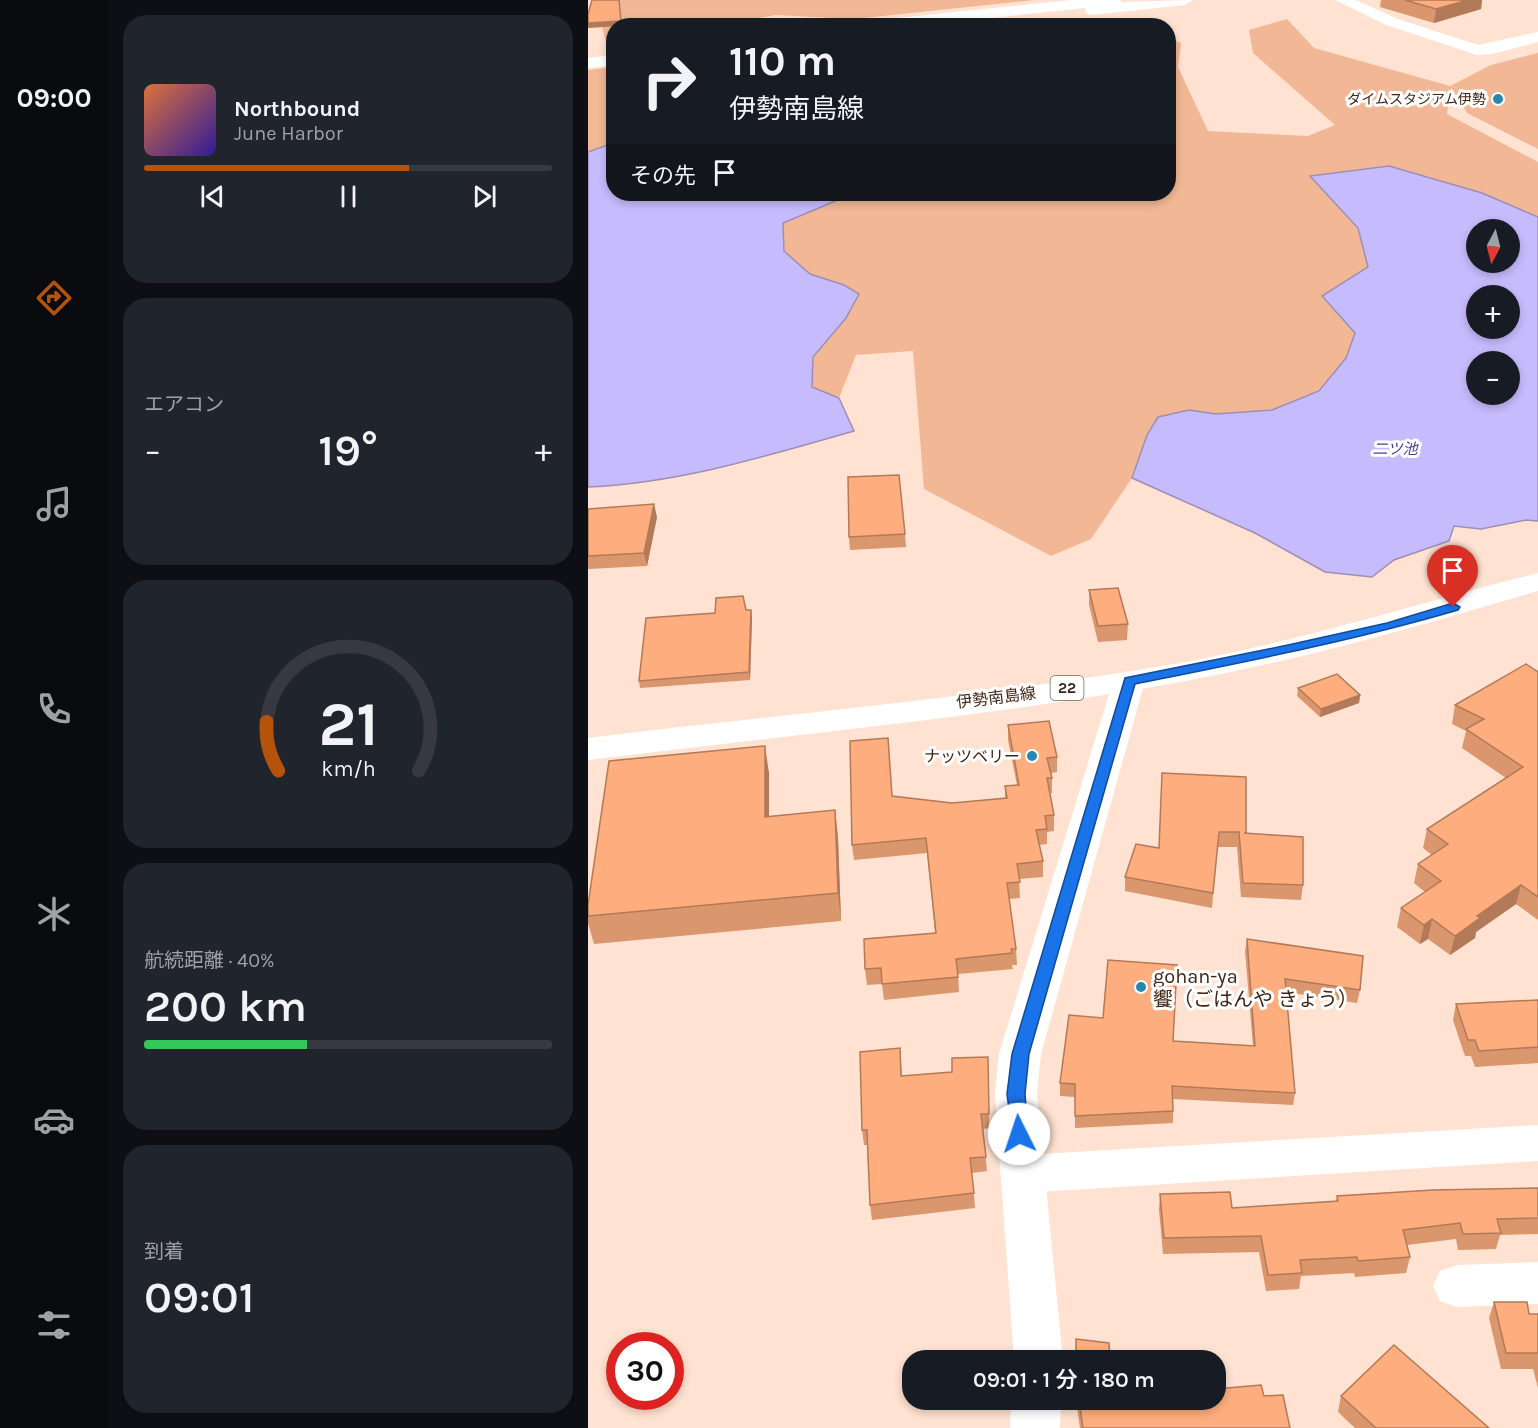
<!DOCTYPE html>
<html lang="ja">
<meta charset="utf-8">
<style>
:root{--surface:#171b24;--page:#20242c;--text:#f1f3f6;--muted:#9ea1a6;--line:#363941;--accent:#b45309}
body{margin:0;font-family:Karla,"Noto Sans JP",sans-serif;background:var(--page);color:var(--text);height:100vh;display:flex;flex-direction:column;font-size:22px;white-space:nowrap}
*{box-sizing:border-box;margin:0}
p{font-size:20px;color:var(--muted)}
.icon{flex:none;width:33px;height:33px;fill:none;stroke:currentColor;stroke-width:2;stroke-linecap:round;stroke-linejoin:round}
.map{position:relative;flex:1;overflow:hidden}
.side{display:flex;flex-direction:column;gap:15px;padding:15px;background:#0d0f14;width:480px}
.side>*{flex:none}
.hud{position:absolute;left:18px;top:18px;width:570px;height:183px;border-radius:24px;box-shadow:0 3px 9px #0003;background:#171b24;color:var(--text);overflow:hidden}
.needle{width:39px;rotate:187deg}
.tools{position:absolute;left:878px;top:219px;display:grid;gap:12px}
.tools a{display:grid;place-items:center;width:54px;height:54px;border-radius:50%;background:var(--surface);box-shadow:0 3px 9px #0003;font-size:30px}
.speed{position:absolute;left:18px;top:1332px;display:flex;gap:12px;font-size:30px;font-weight:700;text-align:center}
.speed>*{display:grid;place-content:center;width:78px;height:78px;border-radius:50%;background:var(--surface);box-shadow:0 3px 9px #0003;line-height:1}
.speed .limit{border:9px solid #d22;background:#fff;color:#111}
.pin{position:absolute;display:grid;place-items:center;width:51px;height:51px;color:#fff;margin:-62px -26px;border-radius:50% 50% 50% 0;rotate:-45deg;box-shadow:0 0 6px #0007}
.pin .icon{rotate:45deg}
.me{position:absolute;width:66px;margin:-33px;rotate:356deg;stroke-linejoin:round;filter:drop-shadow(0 0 4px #0008)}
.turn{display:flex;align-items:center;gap:21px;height:126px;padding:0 24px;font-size:27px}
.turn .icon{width:78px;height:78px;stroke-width:2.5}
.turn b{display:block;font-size:42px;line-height:51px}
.then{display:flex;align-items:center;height:57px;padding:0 24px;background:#0003;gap:12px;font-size:22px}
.big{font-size:45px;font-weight:600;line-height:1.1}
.side .widget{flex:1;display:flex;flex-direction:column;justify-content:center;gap:9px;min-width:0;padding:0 21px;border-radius:24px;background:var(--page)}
.side .dial{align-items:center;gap:0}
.dial svg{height:156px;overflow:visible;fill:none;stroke:var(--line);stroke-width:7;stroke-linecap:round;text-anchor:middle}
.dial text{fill:var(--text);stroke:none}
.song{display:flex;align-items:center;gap:18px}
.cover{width:72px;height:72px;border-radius:9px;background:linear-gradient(135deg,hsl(20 70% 55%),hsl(250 70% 35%))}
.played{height:6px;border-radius:3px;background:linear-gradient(90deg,var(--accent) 65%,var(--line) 65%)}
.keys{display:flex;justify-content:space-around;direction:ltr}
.heat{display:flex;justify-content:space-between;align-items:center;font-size:33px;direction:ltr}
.charge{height:9px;border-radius:4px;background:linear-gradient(90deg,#34c759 40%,var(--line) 0)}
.trip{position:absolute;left:314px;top:1350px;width:324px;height:60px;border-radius:24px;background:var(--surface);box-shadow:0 3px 9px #0003;font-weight:600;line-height:60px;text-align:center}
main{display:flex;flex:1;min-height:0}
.tabs{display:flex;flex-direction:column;width:108px;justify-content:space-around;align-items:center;background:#090b0e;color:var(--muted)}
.tabs .icon{width:42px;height:42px}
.tabs .current{color:var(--accent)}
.tabs b{font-size:27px;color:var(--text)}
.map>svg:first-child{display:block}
</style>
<main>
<nav class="tabs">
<b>09:00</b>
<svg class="icon current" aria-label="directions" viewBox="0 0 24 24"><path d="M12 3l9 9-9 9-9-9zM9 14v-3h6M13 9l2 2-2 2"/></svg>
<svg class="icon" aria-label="music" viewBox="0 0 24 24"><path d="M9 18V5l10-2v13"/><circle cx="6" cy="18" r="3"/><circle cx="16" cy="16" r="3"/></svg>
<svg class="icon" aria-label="phone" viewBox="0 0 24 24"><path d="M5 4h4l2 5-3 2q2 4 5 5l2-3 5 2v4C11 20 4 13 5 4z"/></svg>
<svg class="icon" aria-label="climate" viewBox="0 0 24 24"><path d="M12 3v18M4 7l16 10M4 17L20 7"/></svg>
<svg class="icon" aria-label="car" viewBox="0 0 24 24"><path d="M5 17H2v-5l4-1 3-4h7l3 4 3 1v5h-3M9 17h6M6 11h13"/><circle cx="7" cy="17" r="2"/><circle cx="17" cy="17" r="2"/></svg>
<svg class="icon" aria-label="filters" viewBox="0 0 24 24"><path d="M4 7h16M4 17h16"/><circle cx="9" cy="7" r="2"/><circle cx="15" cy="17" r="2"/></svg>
</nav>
<section class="side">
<div class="widget">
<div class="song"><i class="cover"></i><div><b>Northbound</b><p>June Harbor</p></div></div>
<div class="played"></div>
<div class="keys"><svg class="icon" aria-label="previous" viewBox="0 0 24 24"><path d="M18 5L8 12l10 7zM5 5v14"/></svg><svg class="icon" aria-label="pause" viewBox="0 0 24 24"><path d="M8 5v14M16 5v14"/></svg><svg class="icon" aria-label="next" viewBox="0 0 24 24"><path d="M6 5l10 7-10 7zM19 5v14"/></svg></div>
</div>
<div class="widget"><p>エアコン</p>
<div class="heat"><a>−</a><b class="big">19°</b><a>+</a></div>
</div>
<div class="widget dial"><svg viewBox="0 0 100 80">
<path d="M14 69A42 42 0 1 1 86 69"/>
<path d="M14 69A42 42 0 0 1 8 44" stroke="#b45309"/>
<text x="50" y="56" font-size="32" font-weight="700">21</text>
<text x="50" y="72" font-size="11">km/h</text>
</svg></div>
<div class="widget"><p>航続距離 · 40%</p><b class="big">200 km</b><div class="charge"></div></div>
<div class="widget"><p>到着</p><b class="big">09:01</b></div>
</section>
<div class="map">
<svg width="950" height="1428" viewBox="0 0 950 1428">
<rect width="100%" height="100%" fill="#ffe2d1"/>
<g fill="#f2b896">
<polygon points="7,0 447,0 266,19 187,15 134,25 26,26 25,41 18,42"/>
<polygon points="699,19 726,48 862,86 903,65 950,53 950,149 879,113 863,87 859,114 950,162 950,217 894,193 838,176 723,176 770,228 780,267 734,296 768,333 758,358 731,391 684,410 628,414 601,410 559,435 544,478 503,539 463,556 336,489 325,351 268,355 251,398 224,388 225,358 258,318 256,285 222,274 196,251 195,223 264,194 580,194 581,38 593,43 590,67 620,131 720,136 747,125 665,53 661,30"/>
<polygon points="25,67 25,143 0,152 0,70"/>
</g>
<g fill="#c6bbfc" stroke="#9e8eb6" stroke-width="1.5" fill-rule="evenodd">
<path d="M25,143L26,194H264L195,223L196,251L222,274L256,285L271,294L258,318L225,357L224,387L251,398L266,431C179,456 91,483 0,487V152Z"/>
<path d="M801,166L894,193L950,217V521L938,520L893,529L866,526L861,541L806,560L784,577L737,572L667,533L544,478L559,435L570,417L601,410L628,414L684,410L731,391L758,358L767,333L734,296L780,267L770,228L722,176ZM888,230H921V262H888ZM888,296H921V328H888ZM888,362H921V394H888Z"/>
</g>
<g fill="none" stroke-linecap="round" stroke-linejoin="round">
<g fill="#fff" fill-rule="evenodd">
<polygon points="747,0 768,0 810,19 890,45 950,32 950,42 904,54 889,55 798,25"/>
<polygon points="541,671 552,674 557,681 453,1054 449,1094 475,1360 426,1360 407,1094 411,1054 525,681 530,674"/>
<polygon points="950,1262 950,1304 869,1307 852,1301 845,1286 852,1271 869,1265"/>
<polygon points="423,1400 473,1400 472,1428 422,1428"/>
</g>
<polygon fill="#fff" fill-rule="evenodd" points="950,1125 950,1161 434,1193 418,1187 412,1174 418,1161 434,1155"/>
<path fill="#fff" fill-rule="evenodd" d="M950,573V591C832,626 713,660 592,682C397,718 197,735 0,760V738C197,714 397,697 592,663C714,641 830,603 950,573Z"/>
<g fill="#fff" fill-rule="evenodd">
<polygon points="483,0 534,0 532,2 605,0 597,5 503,15 498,13 497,8 328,26 271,26 279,21"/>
<polygon points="26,55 26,65 0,68 0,58"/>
</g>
</g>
<g fill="#da966c">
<polygon points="793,0 894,0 893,9 846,23 792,7"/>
<polygon points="0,509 69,517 59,566 0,569"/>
<polygon points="317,534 318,547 262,550 261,537"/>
<polygon points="501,590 540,624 539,640 510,642 501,605"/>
<polygon points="158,610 163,610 164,618 162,680 52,688 51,681"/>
<polygon points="950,672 950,920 928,904 888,932 887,938 862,955 840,939 832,944 809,927 813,908 837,892 826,883 830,864 844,855 835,848 839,829 918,778 874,748 878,731 864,724 867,705"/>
<polygon points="710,688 772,695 771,703 732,717 709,696"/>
<polygon points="420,725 469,757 469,772 463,773 464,778 464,793 462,793 466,815 466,831 459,832 459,844 451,845 455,861 455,877 431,879 432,898 421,899 428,949 429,965 424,965 425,969 370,974 371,992 296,1000 294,984 279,985 277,969 347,933 339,853 266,860 264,845 304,796 364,803 417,798 417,786 429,785 420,740"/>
<polygon points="181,773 181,816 247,810 250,838 253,921 6,944 0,923 0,905"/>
<polygon points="574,773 658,833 715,885 713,900 653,897 649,847 629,847 624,908 537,891 537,877 571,848"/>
<polygon points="659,939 772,990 769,1003 698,992 707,1093 705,1105 585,1099 585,1123 487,1128 487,1097 472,1096 472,1083 585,1041 665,1046 657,951"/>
<polygon points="950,1000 950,1063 887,1067 883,1056 877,1056 865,1020 868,1004"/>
<polygon points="312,1048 314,1076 364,1072 400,1057 401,1128 395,1129 399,1171 384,1173 387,1208 284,1220 282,1205 279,1145 276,1145 274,1130"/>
<polygon points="950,1188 950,1234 912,1235 908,1249 870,1250 868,1239 819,1245 822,1257 818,1273 767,1277 766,1273 713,1276 711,1289 678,1291 671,1252 575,1254 571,1210 572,1194 644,1208 748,1201 749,1196"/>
<polygon points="906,1302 941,1314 950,1314 950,1388 945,1369 913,1369 901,1318"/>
<polygon points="676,1396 702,1428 492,1428 488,1400 627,1400"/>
<polygon points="753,1396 901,1428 767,1428 750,1412"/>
</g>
<g fill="#b27a58">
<polygon points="31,0 33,26 0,28 0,23"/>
<polygon points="880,0 894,0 893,9 846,23 848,9"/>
<polygon points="66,504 69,517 59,566 56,553"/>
<polygon points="163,610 164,618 162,680 161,672"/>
<polygon points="772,695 771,703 732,717 733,709"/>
<polygon points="177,746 181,773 181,844 177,817"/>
<polygon points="247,810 250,838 253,921 250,893"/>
<polygon points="933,885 928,904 888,932 887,938 862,955 867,936 889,916"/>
<polygon points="844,919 840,939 832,944 836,925"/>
</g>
<g fill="#feae7e" stroke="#b27a58" stroke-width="1.5">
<polygon points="4,0 31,0 33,21 0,23 0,14"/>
<polygon points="817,0 880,0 848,9"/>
<polygon points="311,475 317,534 261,537 260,477"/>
<polygon points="66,504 56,553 0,556 0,509"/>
<polygon points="530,588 540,624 510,626 501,590"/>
<polygon points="155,596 158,610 163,610 161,672 51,681 58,618 127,613 128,598"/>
<polygon points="938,664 950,672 950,897 933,885 889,916 892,918 867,936 844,919 836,925 813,908 853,881 830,864 860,844 839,829 935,767 878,729 896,719 867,705"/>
<polygon points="749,674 772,695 733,709 710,688"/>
<polygon points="461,721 469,757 459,758 464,778 459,778 466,815 457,816 459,829 448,830 455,861 429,864 432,882 419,883 428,949 423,949 424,953 368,959 370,977 294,984 293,968 277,969 276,939 348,933 338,838 264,845 262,741 300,738 304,796 364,803 419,798 417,786 431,785 420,725"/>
<polygon points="177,746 177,817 247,810 250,893 0,916 0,905 21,761"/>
<polygon points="574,773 658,777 658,833 656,833 715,837 715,885 655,883 651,832 631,832 625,893 537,877 548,844 571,848"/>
<polygon points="659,939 775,956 772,990 697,979 707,1093 584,1086 585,1111 487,1116 487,1084 472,1083 481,1015 515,1018 520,960 589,965 585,1041 667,1046"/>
<polygon points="950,1000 950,1047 891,1051 887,1040 880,1040 868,1004"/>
<polygon points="312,1048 313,1076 364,1072 364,1058 400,1057 401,1114 393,1114 398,1157 382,1158 386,1193 282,1205 279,1130 274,1130 272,1052"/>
<polygon points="950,1188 950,1218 909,1219 913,1233 875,1234 872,1223 815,1230 822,1257 770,1261 769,1257 712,1260 714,1273 680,1275 673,1236 576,1238 572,1194 642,1192 644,1208 750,1201 749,1196 845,1190"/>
<polygon points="906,1302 939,1302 941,1314 950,1314 950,1353 918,1353"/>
<polygon points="488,1339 521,1343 522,1360 488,1360"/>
<polygon points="806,1345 901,1428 788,1428 753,1396"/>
<polygon points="673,1385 676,1396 695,1395 702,1428 495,1428 491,1400 627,1400 627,1389"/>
</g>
<path fill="#1a73e8" stroke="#114b97" stroke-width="1.5" d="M865,603L872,607L870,610C764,641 656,662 547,684L441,1054L437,1094L440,1134L437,1139L431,1141L425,1139L419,1094L424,1054L537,678L700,645L799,623Z"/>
<g fill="#2588b2" stroke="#fff" stroke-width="2">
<circle cx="910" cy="99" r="6"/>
<circle cx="444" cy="756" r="6"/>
<circle cx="553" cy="987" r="6"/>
</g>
<g text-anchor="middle" stroke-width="6" stroke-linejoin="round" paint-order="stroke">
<g font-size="14" fill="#402514" stroke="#fff" text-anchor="end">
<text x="898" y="104">ダイムスタジアム伊勢</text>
</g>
<g font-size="15" font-style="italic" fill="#513893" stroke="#fff">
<text x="807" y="454">二ツ池</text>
</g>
<rect fill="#fff" stroke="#79665a" stroke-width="1.5" x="462.5" y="676" width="33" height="24" rx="4.5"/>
<g font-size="15" font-weight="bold" fill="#402514">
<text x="479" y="693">22</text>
</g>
<g font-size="16" fill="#402514" stroke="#fff">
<text transform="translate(408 697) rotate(-7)" y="6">伊勢南島線</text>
</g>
<g font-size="16" fill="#402514" stroke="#fff" text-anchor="end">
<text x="432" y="762">ナッツベリー</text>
</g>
<g font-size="20" fill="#402514" stroke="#fff" text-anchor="start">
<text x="565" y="983">gohan-ya<tspan x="565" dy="23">饗（ごはんや きょう）</tspan></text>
</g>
</g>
</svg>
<div class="tools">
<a><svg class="needle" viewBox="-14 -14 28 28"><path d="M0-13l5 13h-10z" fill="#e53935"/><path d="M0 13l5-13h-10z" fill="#9ea1a6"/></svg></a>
<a>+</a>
<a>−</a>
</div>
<div class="speed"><div class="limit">30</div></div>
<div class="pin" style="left:865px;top:607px;background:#d93025"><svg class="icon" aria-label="arrive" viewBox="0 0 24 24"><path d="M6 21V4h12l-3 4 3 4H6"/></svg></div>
<svg class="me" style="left:431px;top:1134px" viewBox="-20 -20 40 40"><circle r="19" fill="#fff"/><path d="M0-13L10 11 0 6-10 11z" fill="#1a73e8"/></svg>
<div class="trip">09:01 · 1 分 · 180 m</div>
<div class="hud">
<div class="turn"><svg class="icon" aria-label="right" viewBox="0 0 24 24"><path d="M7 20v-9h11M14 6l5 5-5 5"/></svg><div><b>110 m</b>伊勢南島線</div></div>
<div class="then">その先<svg class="icon" aria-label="arrive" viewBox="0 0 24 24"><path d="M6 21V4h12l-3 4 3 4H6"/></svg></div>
</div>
</div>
</main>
